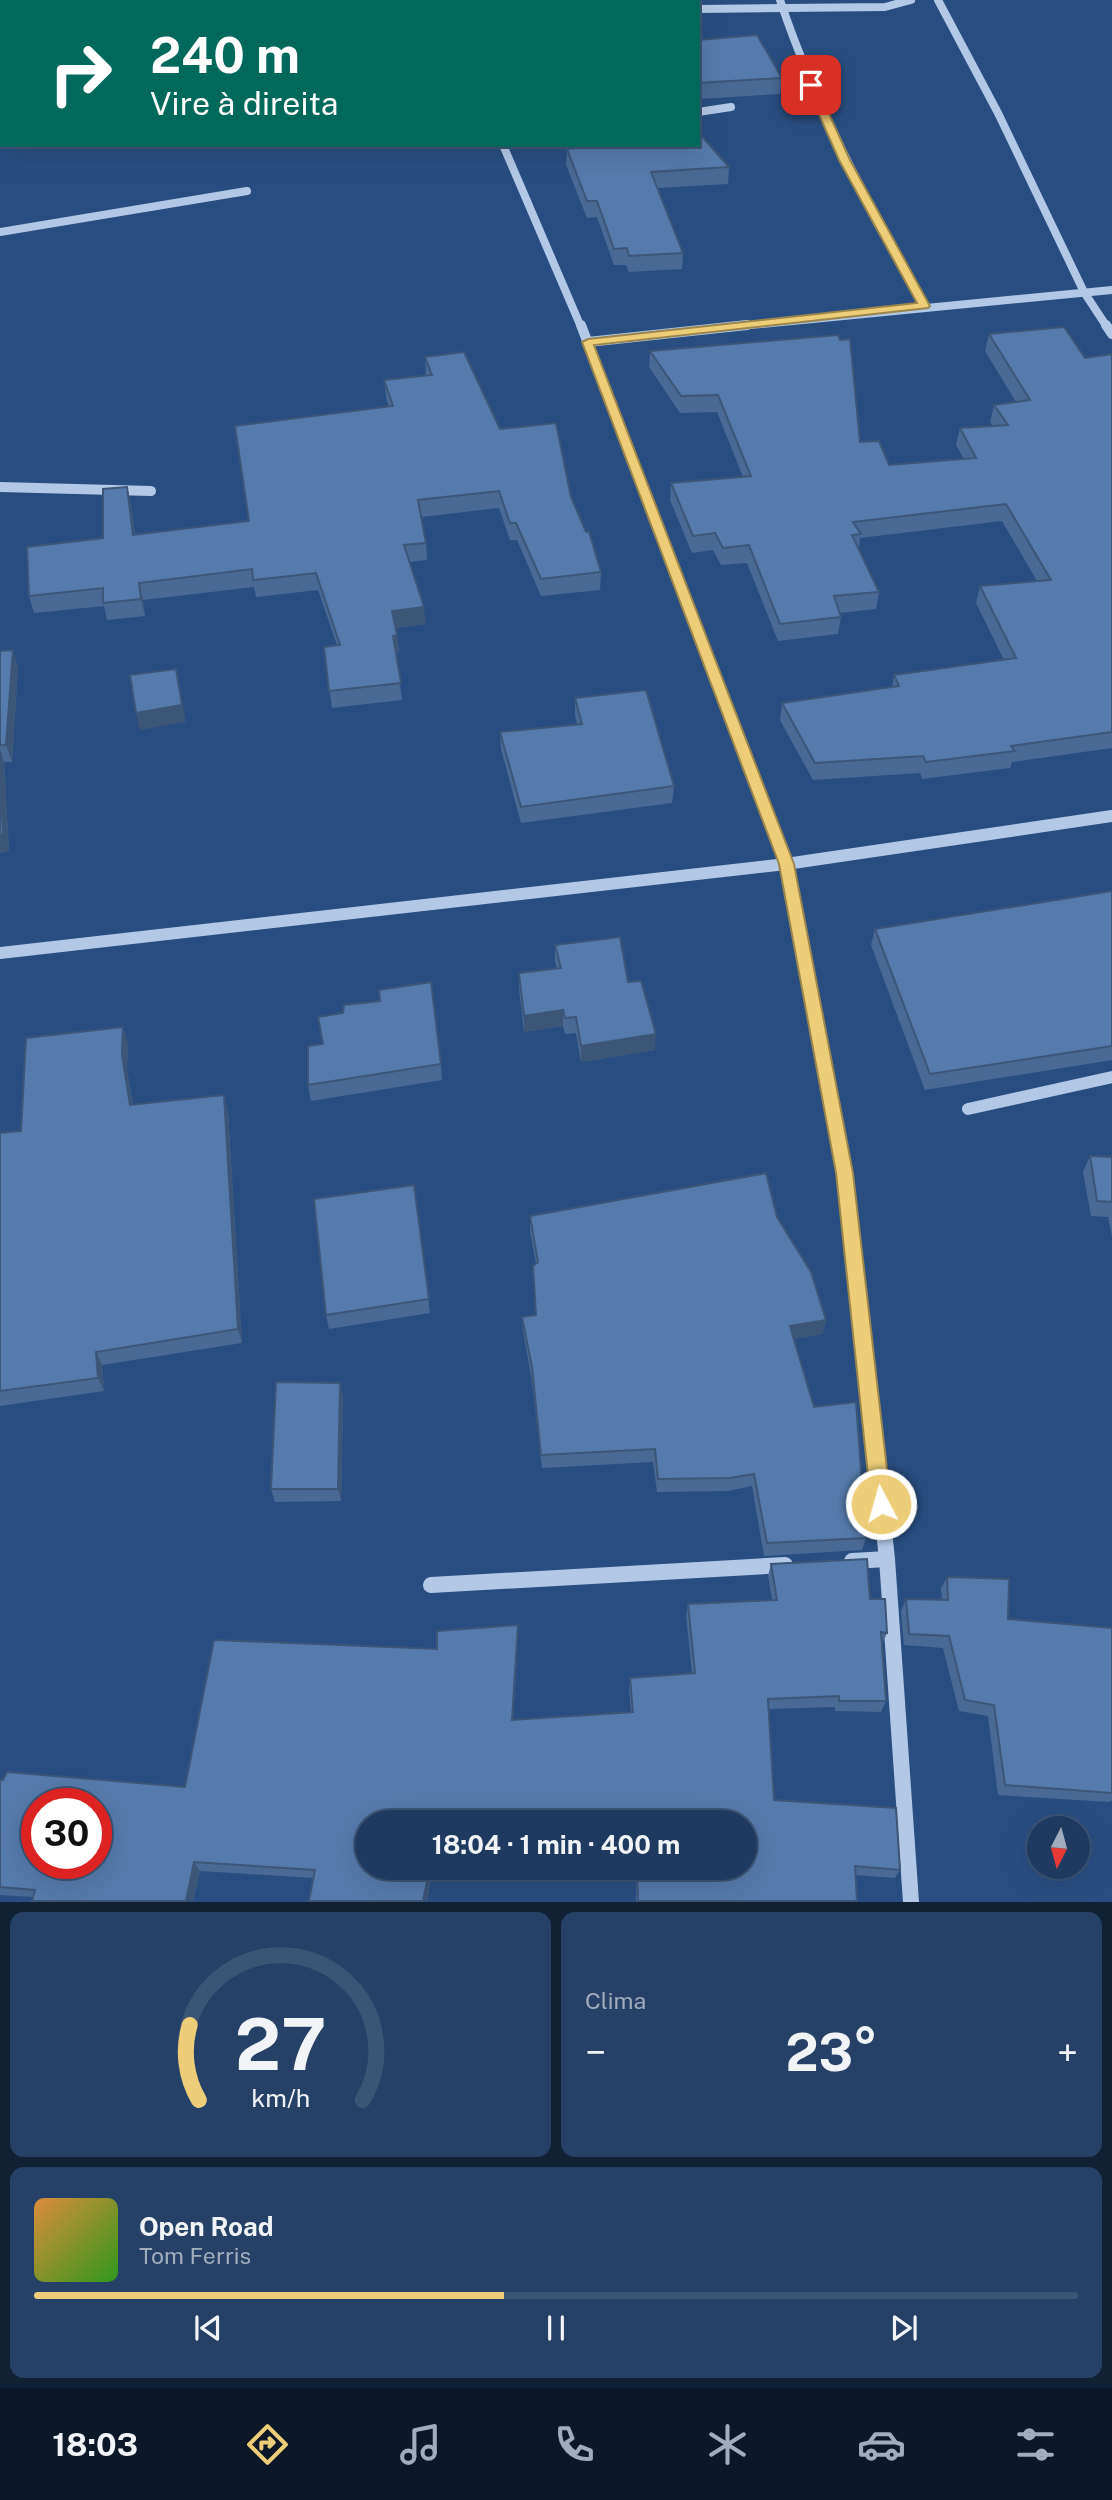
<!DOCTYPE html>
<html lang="pt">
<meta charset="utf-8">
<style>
:root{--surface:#1e3a61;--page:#264167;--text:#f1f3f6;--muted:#a1adbd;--line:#3c5476;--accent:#edcd77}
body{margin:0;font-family:"Public Sans",sans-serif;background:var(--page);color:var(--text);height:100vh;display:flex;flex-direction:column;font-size:26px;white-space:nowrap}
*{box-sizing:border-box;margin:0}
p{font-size:23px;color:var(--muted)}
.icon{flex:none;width:38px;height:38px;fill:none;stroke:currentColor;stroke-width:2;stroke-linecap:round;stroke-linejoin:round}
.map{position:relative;height:1902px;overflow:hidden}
.details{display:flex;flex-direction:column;gap:10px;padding:10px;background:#102035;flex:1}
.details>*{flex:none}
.banner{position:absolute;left:0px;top:0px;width:700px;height:147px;box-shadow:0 7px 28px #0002,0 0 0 2px var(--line);background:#00695c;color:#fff;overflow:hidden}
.needle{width:46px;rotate:186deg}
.buttons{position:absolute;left:1027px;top:1816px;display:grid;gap:14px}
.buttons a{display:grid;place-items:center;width:63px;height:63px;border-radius:50%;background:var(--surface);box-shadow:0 7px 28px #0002,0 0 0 2px var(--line);font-size:35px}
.speed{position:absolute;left:21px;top:1788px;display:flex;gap:14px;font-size:35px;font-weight:700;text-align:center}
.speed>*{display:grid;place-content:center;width:91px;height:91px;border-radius:50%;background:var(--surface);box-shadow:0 7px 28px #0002,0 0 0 2px var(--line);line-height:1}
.speed .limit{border:10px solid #d22;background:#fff;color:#111}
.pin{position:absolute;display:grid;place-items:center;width:60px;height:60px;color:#fff;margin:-30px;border-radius:14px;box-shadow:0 4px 10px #0006}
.me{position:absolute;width:77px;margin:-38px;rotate:354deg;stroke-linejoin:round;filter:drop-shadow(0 0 5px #0008)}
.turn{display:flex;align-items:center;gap:24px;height:147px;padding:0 35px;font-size:32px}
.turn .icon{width:91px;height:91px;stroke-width:2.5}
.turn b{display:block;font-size:49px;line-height:60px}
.big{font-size:52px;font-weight:700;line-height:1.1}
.details .tile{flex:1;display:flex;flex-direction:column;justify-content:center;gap:10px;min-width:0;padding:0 24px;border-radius:14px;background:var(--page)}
.details .dial{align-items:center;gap:0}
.dial svg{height:182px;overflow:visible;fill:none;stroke:var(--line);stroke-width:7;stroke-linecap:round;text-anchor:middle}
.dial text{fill:var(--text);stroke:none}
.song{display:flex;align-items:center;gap:21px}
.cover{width:84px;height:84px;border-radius:10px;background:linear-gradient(135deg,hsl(30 70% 55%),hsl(110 70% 35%))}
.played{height:7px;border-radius:4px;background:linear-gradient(90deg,var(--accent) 45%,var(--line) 45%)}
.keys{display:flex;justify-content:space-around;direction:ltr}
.heat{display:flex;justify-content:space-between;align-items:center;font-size:38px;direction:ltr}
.details .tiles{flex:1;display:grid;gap:10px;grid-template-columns:1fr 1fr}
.tile:last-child{grid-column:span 2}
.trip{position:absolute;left:355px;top:1810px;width:402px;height:70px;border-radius:35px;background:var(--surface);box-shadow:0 7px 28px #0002,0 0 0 2px var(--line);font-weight:700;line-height:70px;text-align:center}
.tab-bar{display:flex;height:112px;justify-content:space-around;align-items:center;background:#0c1727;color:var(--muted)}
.tab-bar .icon{width:49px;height:49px}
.tab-bar .selected{color:var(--accent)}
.tab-bar b{font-size:32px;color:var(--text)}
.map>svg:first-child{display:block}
</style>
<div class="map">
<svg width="1112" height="1902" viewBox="0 0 1112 1902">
<rect width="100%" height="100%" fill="#284e81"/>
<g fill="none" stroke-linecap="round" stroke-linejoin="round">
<g stroke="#b1c8e6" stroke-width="8">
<polyline points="393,0 395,2"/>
<path d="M780,0C817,110 869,205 924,306"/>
<polyline points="938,0 998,113 1084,292 1107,327"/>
<polyline points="115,2 119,0"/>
<polyline points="698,9 885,7 911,0"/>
<polyline points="698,112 731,107"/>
<polyline points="503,145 581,327"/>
<polyline points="0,232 247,191"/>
<polyline points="730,327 1112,290"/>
</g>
<g stroke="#b1c8e6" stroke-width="10">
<polyline points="581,325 738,737"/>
<polyline points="1106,325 1112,334"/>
<polyline points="588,342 747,325"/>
<polyline points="0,487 151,491"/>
</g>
<g stroke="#b1c8e6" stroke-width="12">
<polyline points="737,735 786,864 845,1173 854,1253"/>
<polyline points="0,953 786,864 1112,816"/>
<polyline points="968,1109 1112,1077"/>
</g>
<g stroke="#b1c8e6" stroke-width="16">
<polyline points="854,1251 887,1559 911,1902"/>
<polyline points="852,1561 887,1559"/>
<polyline points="431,1585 785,1565"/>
</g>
</g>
<g fill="#496a94">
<polygon points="698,40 782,78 780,94 698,99"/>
<polygon points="567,149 729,167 728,184 657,188 683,253 682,269 629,272 626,265 614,265 597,217 587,218 566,165"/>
<polygon points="989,334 1085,358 1112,354 1112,748 1012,762 1010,768 922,779 920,773 813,780 780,720 782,703 892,687 894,675 1004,660 976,603 980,586 1037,581 1002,521 860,538 859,549 879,592 876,609 839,613 841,617 838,634 778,641 747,563 721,565 713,550 692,553 670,500 671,483 743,477 717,412 680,413 649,367 650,351 860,442 889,465 964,459 956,445 960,428 993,426 990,422 994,405 1016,402 985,351"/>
<polygon points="425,357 571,497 601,572 600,590 541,596 517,540 510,540 499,508 421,517 426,543 427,560 410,562 426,624 396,628 399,652 396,653 402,700 332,708 324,647 337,645 318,590 256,597 254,587 143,600 145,616 107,620 104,606 34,613 29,596 103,538 127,487 131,504 135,534 249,521 389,407 386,397 384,380 426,375"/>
<polygon points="0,651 18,667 12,762 4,762 9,851 0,853"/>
<polygon points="575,698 674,786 672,803 521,823 501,749 500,732 577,724 575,715"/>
<polygon points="1112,891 1112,1060 925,1090 871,945 875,929"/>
<polygon points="555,945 628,982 655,1050 581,1062 576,1033 565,1034 563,1026 524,1032 519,989 519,973 557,968 555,961"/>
<polygon points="128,1043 127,1071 133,1105 228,1111 242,1343 102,1365 104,1391 0,1406 0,1133 21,1131"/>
<polygon points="441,1064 442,1080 311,1101 308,1085"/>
<polygon points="1090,1156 1112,1157 1112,1236 1108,1217 1091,1216 1083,1172"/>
<polygon points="414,1185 430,1313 329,1329 326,1315"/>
<polygon points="530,1216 777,1217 826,1320 822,1334 794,1339 814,1407 866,1538 862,1550 764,1556 752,1486 728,1491 657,1492 653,1462 542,1468 532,1381 523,1331 522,1317 535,1315 536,1263 530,1231"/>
<polygon points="343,1397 341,1501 275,1502 271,1489"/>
<polygon points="771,1564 870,1599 887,1633 882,1644 886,1701 881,1712 835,1711 835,1707 769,1709 774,1800 900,1870 895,1878 855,1875 857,1901 636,1901 636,1867 746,1867 368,1822 433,1867 427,1901 309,1901 313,1878 200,1871 193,1901 32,1901 33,1897 0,1895 0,1780 185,1787 437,1649 518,1625 518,1637 513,1720 631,1712 629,1689 630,1678 692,1673 686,1615 688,1604 772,1600 768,1576"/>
<polygon points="947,1577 1008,1619 1112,1628 1112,1800 1110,1802 998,1795 988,1716 959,1711 943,1648 904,1645 901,1611 906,1599 942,1600 941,1588"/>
</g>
<g fill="#3c5678">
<polygon points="127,487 131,504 137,552 133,535"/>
<polygon points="139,583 143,600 145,616 141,599"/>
<polygon points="424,607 426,624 394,628 392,611"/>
<polygon points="397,635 399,652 395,653 393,636"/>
<polygon points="13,650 18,667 12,762 6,745"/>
<polygon points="176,669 186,722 140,730 136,713"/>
<polygon points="0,749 4,762 9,851 0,853"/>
<polygon points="563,1010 563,1026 524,1032 524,1016"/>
<polygon points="123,1027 128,1043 127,1071 135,1120 130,1105 122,1055"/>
<polygon points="656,1034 655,1050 581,1062 581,1046"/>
<polygon points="224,1095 228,1111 242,1343 238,1329"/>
<polygon points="826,1320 822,1334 787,1340 790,1326"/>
<polygon points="96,1352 102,1365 104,1391 98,1378"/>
<polygon points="340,1383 343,1397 341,1501 338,1489"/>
<polygon points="518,1625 518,1637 512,1730 512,1720"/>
<polygon points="194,1862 200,1871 193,1901 186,1901"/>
<polygon points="430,1867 433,1867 427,1901 423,1901"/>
</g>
<g fill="#557bac" stroke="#3c5678" stroke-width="2" fill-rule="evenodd">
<polygon points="139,0 185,0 192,2 136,2"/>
<polygon points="757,35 782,78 698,83 698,40"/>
<polygon points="698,132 729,167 651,172 683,253 629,256 627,248 614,249 597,201 587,201 567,149 601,145 698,145"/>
<polygon points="1064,327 1085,358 1112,354 1112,732 1011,746 1015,751 926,762 923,756 815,763 782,703 899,686 894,675 1016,658 980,586 1051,580 1006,504 853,522 861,534 852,535 879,592 834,596 841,617 780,624 749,545 723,548 715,533 693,536 671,483 751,476 718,395 681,396 650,351 838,335 840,340 850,339 860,442 879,441 889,465 976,458 960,428 1008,425 994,405 1030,400 989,334"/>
<polygon points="464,352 500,429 556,423 571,497 586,532 589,532 601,572 541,579 516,523 510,523 499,491 418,500 426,543 404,545 424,607 392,611 397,635 393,636 401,683 329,691 324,647 340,645 316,573 253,580 252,569 139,583 141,599 103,603 103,588 29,596 27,547 103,538 103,489 127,487 133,535 249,521 235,426 393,406 384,380 432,375 425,357"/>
<polygon points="13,650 6,745 0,745 0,651"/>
<polygon points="176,669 182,705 136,713 130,675"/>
<polygon points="646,690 674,786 521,807 500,732 582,724 575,698"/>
<polygon points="0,773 3,835 0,835"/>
<polygon points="1112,891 1112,1046 930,1074 875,929"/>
<polygon points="620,937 628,982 641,981 656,1034 581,1046 576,1017 565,1018 563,1010 524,1016 519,973 561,968 555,945"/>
<polygon points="431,982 441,1064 308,1085 308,1046 323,1044 318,1017 343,1013 344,1005 380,1001 379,990"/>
<polygon points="123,1027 122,1055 130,1105 224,1095 238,1329 96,1352 98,1378 0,1391 0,1133 21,1131 26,1038"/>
<polygon points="1090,1156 1112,1157 1112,1202 1097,1201"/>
<polygon points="766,1173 777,1217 811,1272 826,1320 790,1326 814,1407 856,1402 866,1538 767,1543 754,1474 730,1478 658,1479 655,1449 541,1455 532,1367 522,1317 536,1315 533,1266 538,1262 530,1216"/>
<polygon points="414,1185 429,1299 326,1315 314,1199"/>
<polygon points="276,1382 340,1383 338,1489 271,1489"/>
<path d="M867,1559L870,1599H885L887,1633L881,1632L886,1701H839V1696L768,1699L774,1800L896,1808L900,1870L855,1866L857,1901H638L637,1867H746V1822H368V1867H430L423,1901H309L315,1870L194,1862L186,1901H32L35,1890L0,1887V1780H3L7,1772L185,1787L214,1640L437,1649V1631L518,1625L512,1720L633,1712L630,1678L695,1673L688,1604L777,1600L771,1564ZM37,1804H96V1864H37Z"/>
<polygon points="947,1577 1009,1579 1008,1619 1112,1628 1112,1793 1005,1785 994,1705 965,1700 949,1636 909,1634 906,1599 948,1600"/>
</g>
<polygon fill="#edcd77" stroke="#9a854d" stroke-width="2" points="811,82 816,85 850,160 930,306 928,308 594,345 794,864 853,1173 891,1504 888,1511 881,1514 874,1511 871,1504 836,1173 779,864 582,342 588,339 917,303 839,160 806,85"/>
</svg>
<div class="buttons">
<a><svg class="needle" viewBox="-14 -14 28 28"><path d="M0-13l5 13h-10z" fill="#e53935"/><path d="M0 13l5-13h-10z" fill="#a1adbd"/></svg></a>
</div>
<div class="speed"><div class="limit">30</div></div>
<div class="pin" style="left:811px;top:85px;background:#d93025"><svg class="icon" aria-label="arrive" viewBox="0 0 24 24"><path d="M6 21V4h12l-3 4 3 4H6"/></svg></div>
<svg class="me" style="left:881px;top:1504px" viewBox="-20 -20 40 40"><circle r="17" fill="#edcd77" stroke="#fff" stroke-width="3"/><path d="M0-11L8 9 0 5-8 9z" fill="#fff"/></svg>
<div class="trip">18:04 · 1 min · 400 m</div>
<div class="banner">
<div class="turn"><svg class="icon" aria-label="right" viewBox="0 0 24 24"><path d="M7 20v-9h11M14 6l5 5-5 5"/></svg><div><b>240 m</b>Vire à direita</div></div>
</div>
</div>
<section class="details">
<div class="tiles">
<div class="tile dial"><svg viewBox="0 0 100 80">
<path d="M14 69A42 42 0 1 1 86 69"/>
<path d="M14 69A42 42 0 0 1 10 36" stroke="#edcd77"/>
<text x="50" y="56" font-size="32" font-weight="700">27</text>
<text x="50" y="72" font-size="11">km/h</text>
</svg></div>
<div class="tile"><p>Clima</p>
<div class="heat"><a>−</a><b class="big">23°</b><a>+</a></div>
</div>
<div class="tile">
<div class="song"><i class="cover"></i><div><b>Open Road</b><p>Tom Ferris</p></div></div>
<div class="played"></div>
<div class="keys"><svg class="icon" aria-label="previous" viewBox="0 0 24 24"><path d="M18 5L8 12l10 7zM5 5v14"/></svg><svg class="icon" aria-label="pause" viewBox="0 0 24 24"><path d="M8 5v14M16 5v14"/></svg><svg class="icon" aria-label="next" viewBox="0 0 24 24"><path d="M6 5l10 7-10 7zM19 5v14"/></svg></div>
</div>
</div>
</section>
<nav class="tab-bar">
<b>18:03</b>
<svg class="icon selected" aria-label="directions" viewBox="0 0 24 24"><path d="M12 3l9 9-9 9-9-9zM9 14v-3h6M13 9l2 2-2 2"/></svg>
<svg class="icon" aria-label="music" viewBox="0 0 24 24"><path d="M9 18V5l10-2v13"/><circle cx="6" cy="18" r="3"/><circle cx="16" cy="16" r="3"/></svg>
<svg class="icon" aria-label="phone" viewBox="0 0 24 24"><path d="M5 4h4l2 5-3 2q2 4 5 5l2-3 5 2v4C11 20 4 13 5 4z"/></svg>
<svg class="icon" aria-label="climate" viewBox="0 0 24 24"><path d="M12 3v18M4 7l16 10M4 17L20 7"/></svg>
<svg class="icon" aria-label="car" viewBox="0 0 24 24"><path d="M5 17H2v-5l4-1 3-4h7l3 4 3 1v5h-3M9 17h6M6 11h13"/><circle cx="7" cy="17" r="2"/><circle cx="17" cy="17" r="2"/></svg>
<svg class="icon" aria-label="filters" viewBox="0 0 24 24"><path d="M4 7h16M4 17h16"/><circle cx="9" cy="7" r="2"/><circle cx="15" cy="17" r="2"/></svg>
</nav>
